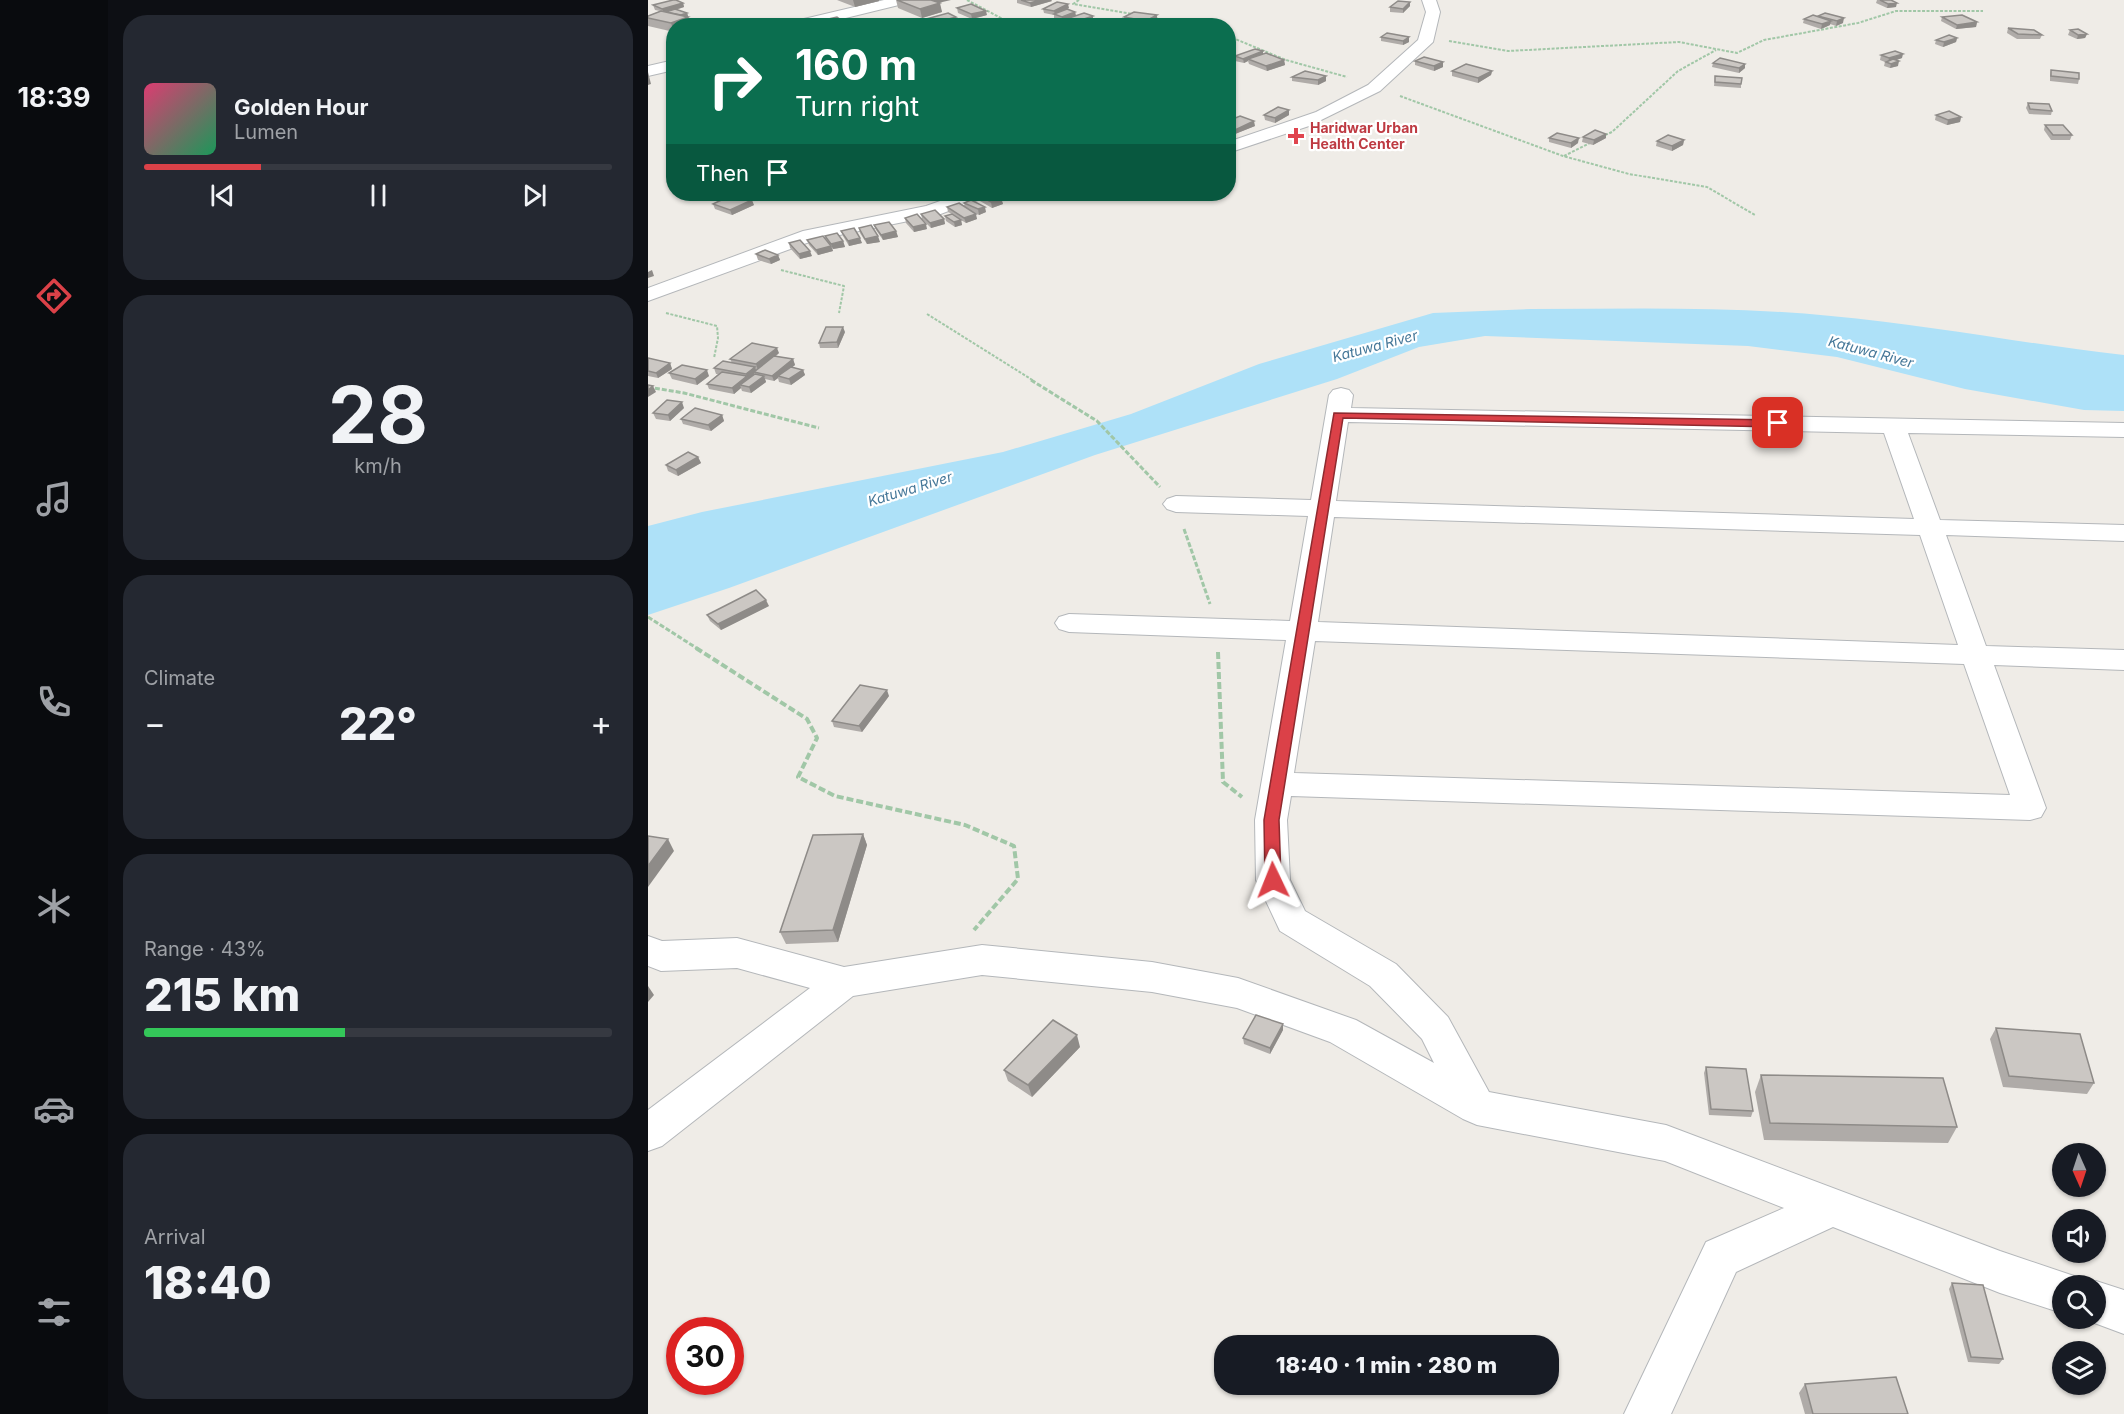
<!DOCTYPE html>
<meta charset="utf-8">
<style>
:root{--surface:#171b24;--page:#242831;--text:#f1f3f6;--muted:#9ea1a6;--line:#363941;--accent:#db4148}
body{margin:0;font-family:Inter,sans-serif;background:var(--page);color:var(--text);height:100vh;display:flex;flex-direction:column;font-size:22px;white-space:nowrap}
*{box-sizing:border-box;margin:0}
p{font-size:20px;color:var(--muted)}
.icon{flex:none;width:33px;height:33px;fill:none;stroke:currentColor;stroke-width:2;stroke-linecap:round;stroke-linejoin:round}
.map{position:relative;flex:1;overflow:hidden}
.details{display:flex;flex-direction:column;gap:15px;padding:15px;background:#0d0f14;width:540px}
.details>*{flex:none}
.guide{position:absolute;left:18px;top:18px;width:570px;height:183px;border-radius:24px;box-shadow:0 2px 4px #0004;background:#0b6e4f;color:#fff;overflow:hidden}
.needle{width:39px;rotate:177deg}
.tools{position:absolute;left:1404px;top:1143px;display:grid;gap:12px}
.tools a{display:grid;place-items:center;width:54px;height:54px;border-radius:50%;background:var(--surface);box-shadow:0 2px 4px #0004;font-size:30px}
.speed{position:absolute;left:18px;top:1317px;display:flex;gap:12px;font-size:30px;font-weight:700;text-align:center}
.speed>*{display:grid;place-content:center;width:78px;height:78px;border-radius:50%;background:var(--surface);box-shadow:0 2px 4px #0004;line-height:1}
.speed .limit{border:9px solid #d22;background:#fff;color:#111}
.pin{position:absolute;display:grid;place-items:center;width:51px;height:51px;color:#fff;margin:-26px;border-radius:12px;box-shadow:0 3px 9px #0006}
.me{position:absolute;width:66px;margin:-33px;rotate:358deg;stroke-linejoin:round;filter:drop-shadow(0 0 4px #0008)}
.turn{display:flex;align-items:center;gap:21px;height:126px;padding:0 30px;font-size:27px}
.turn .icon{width:78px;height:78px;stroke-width:2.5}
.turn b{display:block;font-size:42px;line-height:51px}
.then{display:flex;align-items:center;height:57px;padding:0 30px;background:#0003;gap:12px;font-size:22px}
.big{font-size:45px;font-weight:800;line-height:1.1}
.details .card{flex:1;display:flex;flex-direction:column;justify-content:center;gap:9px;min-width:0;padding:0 21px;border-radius:24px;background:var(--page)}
.details .dial{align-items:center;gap:0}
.dial b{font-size:78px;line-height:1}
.song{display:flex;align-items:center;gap:18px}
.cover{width:72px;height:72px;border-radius:9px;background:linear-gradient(135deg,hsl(340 70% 55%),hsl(150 70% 35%))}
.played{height:6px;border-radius:3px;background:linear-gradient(90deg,var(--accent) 25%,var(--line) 25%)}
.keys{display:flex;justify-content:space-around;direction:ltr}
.heat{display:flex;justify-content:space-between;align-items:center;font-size:33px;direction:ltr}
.charge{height:9px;border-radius:4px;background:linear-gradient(90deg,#34c759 43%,var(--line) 0)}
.trip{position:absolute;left:566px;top:1335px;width:345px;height:60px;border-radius:24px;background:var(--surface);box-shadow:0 2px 4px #0004;font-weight:800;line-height:60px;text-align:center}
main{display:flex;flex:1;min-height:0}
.dock{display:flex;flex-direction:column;width:108px;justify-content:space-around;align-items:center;background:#090b0e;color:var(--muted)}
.dock .icon{width:42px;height:42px}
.dock .current{color:var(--accent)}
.dock b{font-size:27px;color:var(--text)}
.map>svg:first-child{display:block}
</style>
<main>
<nav class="dock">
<b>18:39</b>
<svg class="icon current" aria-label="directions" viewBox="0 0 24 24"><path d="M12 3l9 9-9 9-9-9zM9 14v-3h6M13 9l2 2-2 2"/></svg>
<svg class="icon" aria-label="music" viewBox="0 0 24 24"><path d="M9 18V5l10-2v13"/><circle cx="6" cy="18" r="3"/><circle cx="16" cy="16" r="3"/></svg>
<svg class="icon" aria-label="phone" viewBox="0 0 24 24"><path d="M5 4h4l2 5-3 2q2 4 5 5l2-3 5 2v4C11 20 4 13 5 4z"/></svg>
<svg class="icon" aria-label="climate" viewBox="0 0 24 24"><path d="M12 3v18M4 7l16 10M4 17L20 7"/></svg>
<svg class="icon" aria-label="car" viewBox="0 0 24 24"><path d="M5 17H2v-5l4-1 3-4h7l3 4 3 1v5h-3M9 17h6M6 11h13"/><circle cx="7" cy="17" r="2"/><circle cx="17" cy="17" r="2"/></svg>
<svg class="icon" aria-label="filters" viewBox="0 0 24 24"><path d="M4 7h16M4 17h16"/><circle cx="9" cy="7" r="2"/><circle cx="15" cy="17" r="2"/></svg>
</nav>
<section class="details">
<div class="card">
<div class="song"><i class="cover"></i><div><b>Golden Hour</b><p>Lumen</p></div></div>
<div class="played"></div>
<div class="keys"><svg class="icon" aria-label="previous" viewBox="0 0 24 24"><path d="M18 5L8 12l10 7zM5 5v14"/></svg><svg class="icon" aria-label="pause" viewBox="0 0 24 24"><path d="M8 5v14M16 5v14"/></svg><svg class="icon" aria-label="next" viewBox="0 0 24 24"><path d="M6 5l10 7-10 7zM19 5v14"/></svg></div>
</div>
<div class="card dial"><b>28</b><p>km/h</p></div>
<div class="card"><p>Climate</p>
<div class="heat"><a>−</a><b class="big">22°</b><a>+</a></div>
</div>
<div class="card"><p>Range · 43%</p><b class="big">215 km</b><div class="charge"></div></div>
<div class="card"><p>Arrival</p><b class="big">18:40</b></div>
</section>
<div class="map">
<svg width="1476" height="1414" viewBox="0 0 1476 1414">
<rect width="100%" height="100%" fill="#efece7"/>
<path fill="#aee1f8" d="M883,309C983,309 1083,306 1183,316C1281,325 1378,344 1476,355V411L1436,410L1317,389L1189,357L1100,346L837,336L771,347L689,379L447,455L81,588L0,615V526L54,512L355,452L483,414L611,364L785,313Z"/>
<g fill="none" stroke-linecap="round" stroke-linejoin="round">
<defs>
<g id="minor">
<polygon points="236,0 261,0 259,3 165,26 137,26 139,23"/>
<polygon points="774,0 788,0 792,12 785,42 732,91 661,126 580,153 580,142 668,112 720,85 770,40 778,12"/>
<polygon points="26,60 26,70 0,76 0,66"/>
<polygon points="312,194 337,194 335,198 290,215 167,240 0,301 0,288 155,231 278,206"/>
<path d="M693,388L701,390L705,395L703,408L1476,423V437L1260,433L1292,520L1476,525V541L1298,535L1338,646L1476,650V670L1346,665L1398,808L1393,817L1382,820L643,796L639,820L642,880L657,911L748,964L800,1017L841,1092L1018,1125L1352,1251L1429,1277L1433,1286H1414V1313L1352,1293L1185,1227L1088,1272L1023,1414H976L1058,1242L1136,1208L1017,1161L829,1125L815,1119L682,1042L589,1008L504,992L334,975L205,996L14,1146L0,1151V1110L162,988L89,968L13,971L0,966V936L14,941L89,938L196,967L334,945L504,962L590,978L708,1020L786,1063L774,1039L722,986L632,931L608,880L607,820L638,640L421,632L411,629L407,623L411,617L421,614L642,621L660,516L528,512L519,509L515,504L519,499L528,496L663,500L681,395L685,390ZM700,422L1236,433L1266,519L688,501ZM686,517L1272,535L1310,645L670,622ZM667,641L1316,664L1362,795L646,773Z"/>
<polygon points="1448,1281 1476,1290 1476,1334 1433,1318 1448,1318 1448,1286 1438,1286"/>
</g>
</defs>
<use href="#minor" stroke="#b4b7ba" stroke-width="2"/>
<g stroke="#a1c7a7" stroke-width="2" stroke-dasharray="3 1.5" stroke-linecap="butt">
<polyline points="319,0 368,26"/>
<polyline points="431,0 425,4 485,14"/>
<polyline points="507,18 544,26"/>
<polyline points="580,36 638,60 699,77"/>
<polyline points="801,41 860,51 1031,42 1089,53 1116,40 1210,23 1248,11 1335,11"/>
<polyline points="752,96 915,156 981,174 1059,187 1107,215"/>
<polyline points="953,137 964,132 1030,71 1068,50"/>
<polyline points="916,156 944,142"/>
<polyline points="133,270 196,286 191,313"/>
<polyline points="18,313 69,326 70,338 66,358"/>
<polyline points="279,314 386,381"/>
</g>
<g stroke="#a1c7a7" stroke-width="3" stroke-dasharray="5 2" stroke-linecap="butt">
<polyline points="383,380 449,421 512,487"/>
<polyline points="0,387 36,393 171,428"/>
<polyline points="536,529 562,604"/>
<polyline points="0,617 50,649"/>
</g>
<g stroke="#a1c7a7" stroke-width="4" stroke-dasharray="7 3" stroke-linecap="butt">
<polyline points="48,648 159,719 169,738 150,777 187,796 317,825 366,846 370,879 326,930"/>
<polyline points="570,652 575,782 594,797"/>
</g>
<use href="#minor" fill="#fff" fill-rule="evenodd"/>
</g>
<g fill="#afaba8">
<polygon points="189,0 231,0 231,1 207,7"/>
<polygon points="248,0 291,3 294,12 274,18 250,8"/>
<polygon points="369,0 403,0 404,1 383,7 369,3"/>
<polygon points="1229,0 1243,0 1248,7 1239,8 1228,3"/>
<polygon points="762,2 762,6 755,13 742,12 742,7"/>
<polygon points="35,3 36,7 28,10 39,13 43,25 26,26 26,32 0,26 0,16 12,11 7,10 5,5"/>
<polygon points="309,8 339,15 324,19 310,13"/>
<polygon points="421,8 415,11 427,12 428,16 445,20 431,26 422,23 421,19 414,21 406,19 406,15 396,13 395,9"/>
<polygon points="1170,16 1195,23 1188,26 1182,24 1182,25 1173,29 1155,23 1156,19 1170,17"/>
<polygon points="308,17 309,21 293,26 272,26 271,21"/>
<polygon points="476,17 509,20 498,26 476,22"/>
<polygon points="1294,17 1329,22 1328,27 1308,29 1293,21"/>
<polygon points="1360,28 1394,35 1392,39 1369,39 1359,33"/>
<polygon points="1422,30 1439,34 1437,38 1429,39 1420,35"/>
<polygon points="733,37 761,37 761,42 755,45 733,41"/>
<polygon points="1309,38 1308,42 1295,47 1287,44 1288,40"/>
<polygon points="615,51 615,54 636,60 637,65 619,71 601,64 600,61 596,63 587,61 587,56"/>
<polygon points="1233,55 1254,58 1248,60 1250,66 1242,68 1236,66 1237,62 1232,60"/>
<polygon points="767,61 795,67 786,71 767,65"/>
<polygon points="1065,63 1097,68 1091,73 1064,67"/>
<polygon points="1403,70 1431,79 1430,84 1402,81 1402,75"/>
<polygon points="804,71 844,71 843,75 830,83 804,76"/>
<polygon points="678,76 678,81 670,85 644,81 644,77"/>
<polygon points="1067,76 1093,84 1093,88 1066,86"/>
<polygon points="1380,103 1404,111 1403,115 1381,114 1378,108"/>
<polygon points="616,115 641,115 627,123 617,120"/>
<polygon points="1288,115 1313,117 1312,122 1299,125 1287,120"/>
<polygon points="580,121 607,126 587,134 580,132"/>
<polygon points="1397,125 1424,135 1422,140 1403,140 1396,130"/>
<polygon points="958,134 958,138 945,145 934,142 935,137"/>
<polygon points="901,138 930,143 923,148 901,142"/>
<polygon points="1036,140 1035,145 1024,151 1008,146 1009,141"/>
<polygon points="345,194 364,194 364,197 354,201 355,204 344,208 332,201 331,196 346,194"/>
<polygon points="316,203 338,212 331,215 325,212 329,219 318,223 313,220 314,225 307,227 298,221 297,216 304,214 300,212 299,207 317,207"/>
<polygon points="65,204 106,205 84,215 67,209"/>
<polygon points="273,214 296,219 297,224 283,228 274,219"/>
<polygon points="257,218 279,229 266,232 258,223"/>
<polygon points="226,225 248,231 250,237 235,240 228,230"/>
<polygon points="211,228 232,242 219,244 212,233"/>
<polygon points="193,231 214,243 201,246 195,236"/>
<polygon points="177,236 195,241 197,247 185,249 184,248 185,251 170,255 161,245 159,240 179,241"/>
<polygon points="141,243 164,256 152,259 142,248"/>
<polygon points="108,254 130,255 132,260 123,264 110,260"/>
<polygon points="197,332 190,348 172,348 171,343"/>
<polygon points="131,353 128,356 145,359 147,365 144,367 155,370 157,375 143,385 131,382 130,378 126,381 117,379 118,382 103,393 94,391 93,388 86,394 61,389 59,384 70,374 68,374 66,368 84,363 82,359"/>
<polygon points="0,358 22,363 24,369 10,378 0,376"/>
<polygon points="21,373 61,376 49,385 24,379"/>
<polygon points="36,408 22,421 8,419 5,413"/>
<polygon points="74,415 76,421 63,431 35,424 33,419"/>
<polygon points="50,457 53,463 30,476 20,471 18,465"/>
<polygon points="121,606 73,630 62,621 59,615"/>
<polygon points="241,696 214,732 186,727 184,721"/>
<polygon points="215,834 219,845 190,942 138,944 132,932"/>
<polygon points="635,1024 635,1030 622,1054 596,1044 595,1038"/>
<polygon points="1348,1028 1446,1083 1439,1094 1355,1087 1342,1039"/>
<polygon points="432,1047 384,1097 360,1081 356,1070"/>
<polygon points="1058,1067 1105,1111 1103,1117 1061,1115 1056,1073"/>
<polygon points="1113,1075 1309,1127 1300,1143 1116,1140 1107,1092"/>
<polygon points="1304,1283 1355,1359 1351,1364 1320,1362 1301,1289"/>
<polygon points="1157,1384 1260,1414 1157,1414 1151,1393"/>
</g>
<g fill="#8e8b88">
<polygon points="205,0 231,0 231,1 207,7"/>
<polygon points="285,0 303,0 286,4"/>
<polygon points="392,0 403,0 404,1 383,7 382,3"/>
<polygon points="762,2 762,6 755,13 755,9"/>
<polygon points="35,3 36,7 16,13 14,9"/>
<polygon points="292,3 294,12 274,18 272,9"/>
<polygon points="1249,3 1248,7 1239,8 1240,4"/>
<polygon points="420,4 421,8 407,15 406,11"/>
<polygon points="338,11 339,15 324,19 323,14"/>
<polygon points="427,12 428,16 414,21 414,17"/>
<polygon points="39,13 43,25 26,26 26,32 23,23 29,16"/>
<polygon points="509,15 509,20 499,26 498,21"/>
<polygon points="445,16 445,20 431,26 430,21"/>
<polygon points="308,17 309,21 293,26 279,26 279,25"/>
<polygon points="1196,18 1195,23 1188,26 1189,21"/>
<polygon points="1183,21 1182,25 1173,29 1174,24"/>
<polygon points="1329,22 1328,27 1308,29 1309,25"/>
<polygon points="1439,34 1437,38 1429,39 1430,35"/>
<polygon points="761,37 761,42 755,45 755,41"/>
<polygon points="1309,38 1308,42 1295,47 1296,42"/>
<polygon points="615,51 615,56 600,59 600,61 596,63 595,59"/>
<polygon points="1255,54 1254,58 1240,63 1241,58"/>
<polygon points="636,60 637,65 619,71 618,66"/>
<polygon points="1251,61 1250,66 1242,68 1243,64"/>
<polygon points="795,62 795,67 786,71 786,66"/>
<polygon points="1097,64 1097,68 1091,73 1091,68"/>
<polygon points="844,71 843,75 830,83 830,78"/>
<polygon points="0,72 3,84 0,85"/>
<polygon points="678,76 678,81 670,85 670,80"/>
<polygon points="641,110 641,115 627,123 627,118"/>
<polygon points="1313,117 1312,122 1299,125 1300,120"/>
<polygon points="606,121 607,126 587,134 587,130"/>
<polygon points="958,134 958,138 945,145 946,140"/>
<polygon points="931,138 930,143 923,148 923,143"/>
<polygon points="1036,140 1035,145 1024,151 1024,146"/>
<polygon points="360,194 364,194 364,197 354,201 355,204 344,208 343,202 353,199 352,196"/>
<polygon points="104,200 106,205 84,215 82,210"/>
<polygon points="337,207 338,212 331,215 330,209"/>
<polygon points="328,214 329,219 318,223 316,218"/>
<polygon points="296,219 297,224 283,228 282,223"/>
<polygon points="313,220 314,225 307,227 306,222"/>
<polygon points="278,224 279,229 266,232 265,227"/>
<polygon points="248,231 250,237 235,240 233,235"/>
<polygon points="230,236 232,242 219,244 217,239"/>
<polygon points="212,238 214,243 201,246 200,241"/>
<polygon points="195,241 197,247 185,249 183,244"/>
<polygon points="183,246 185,251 170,255 168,250"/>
<polygon points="162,251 164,256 152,259 151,254"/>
<polygon points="130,255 132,260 123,264 121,259"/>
<polygon points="4,270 6,276 0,278 0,272"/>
<polygon points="195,327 197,332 190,348 189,342"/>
<polygon points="129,348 131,353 110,370 108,364"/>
<polygon points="145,359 147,365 132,377 130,376 130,378 126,381 124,376"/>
<polygon points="22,363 24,369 10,378 8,373"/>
<polygon points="107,367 109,373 106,372 106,375 100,380 98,374"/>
<polygon points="59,370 61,376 49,385 47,379"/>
<polygon points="155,370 157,375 143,385 141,379"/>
<polygon points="99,376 101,382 92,385 93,388 86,394 84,388"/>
<polygon points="116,376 118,382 103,393 101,387"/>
<polygon points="5,386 8,392 0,397 0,390"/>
<polygon points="34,402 36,408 22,421 20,415"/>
<polygon points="74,415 76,421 63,431 60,425"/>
<polygon points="50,457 53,463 30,476 28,470"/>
<polygon points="118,600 121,606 73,630 70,624"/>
<polygon points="239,690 241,696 214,732 211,726"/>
<polygon points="215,834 219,845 190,942 185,930"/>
<polygon points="20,839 26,851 0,887 0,866"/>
<polygon points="0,986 6,995 0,1002"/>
<polygon points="635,1024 635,1030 622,1054 622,1048"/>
<polygon points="429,1035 432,1047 384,1097 380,1085"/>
</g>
<g fill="#cbc7c3" stroke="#8e8b88" stroke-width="1.5">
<polygon points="25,0 28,0 35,3 14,9 5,5"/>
<polygon points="249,0 283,0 292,3 272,9"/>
<polygon points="373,0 392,0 382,3"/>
<polygon points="1232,0 1243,0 1249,3 1240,4"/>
<polygon points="750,1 762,2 755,9 742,7"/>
<polygon points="409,2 420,4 406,11 395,9"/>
<polygon points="323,4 338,11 323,14 309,8"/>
<polygon points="27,9 39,13 33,15 18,12"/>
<polygon points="419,9 427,12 414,17 406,14"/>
<polygon points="13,11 40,17 23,23 0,18 0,16"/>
<polygon points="486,12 509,15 498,21 476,17"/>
<polygon points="300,13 308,17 279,25 271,21"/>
<polygon points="436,13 445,16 430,21 421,18"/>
<polygon points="1177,13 1196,18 1189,21 1170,16"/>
<polygon points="1165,15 1183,21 1174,24 1156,19"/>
<polygon points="1314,15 1329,22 1309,25 1294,17"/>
<polygon points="189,17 200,25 178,26 172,21"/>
<polygon points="230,21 236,25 208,26"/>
<polygon points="360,21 368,24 363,26 355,26 351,24"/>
<polygon points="1360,28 1386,30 1394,35 1370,34"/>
<polygon points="1430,29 1439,34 1430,35 1422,30"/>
<polygon points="739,33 761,37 755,41 733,37"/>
<polygon points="1301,35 1309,38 1296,42 1288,40"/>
<polygon points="607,49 615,51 595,59 587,56"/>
<polygon points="1247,51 1255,54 1241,58 1233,55"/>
<polygon points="618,53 636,60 618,66 600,59"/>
<polygon points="776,57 795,62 786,66 767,61"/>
<polygon points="1072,58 1097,64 1091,68 1065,63"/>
<polygon points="1245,59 1251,61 1243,64 1238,62"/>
<polygon points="818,64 844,71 830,78 804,71"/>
<polygon points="1403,70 1431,73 1431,79 1403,76"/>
<polygon points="657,71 678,76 670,80 644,77"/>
<polygon points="1067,76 1094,78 1093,84 1067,82"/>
<polygon points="1380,103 1401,104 1404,111 1382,109"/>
<polygon points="630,107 641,110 627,118 616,115"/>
<polygon points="1301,111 1313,117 1300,120 1288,115"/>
<polygon points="592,116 606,121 587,130 580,127 580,121"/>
<polygon points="1397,125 1415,125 1424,135 1405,135"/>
<polygon points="947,130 958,134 946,140 935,137"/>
<polygon points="909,133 931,138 923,143 901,138"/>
<polygon points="1020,135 1036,140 1024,146 1009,141"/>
<polygon points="86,194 104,200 82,210 65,204"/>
<polygon points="337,194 344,194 354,199 343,202 331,196"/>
<polygon points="348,194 360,194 352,196"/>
<polygon points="323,200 337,207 330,209 316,203"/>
<polygon points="311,203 328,214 316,218 299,207"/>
<polygon points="287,210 296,219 282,223 273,214"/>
<polygon points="269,214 278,224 265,227 257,218"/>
<polygon points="304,214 313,220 306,222 297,216"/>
<polygon points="241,222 248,231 233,235 226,225"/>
<polygon points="223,225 230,236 217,239 211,228"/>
<polygon points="206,228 212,238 200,241 193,231"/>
<polygon points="189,233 195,241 183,244 177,236"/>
<polygon points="175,236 183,246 168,250 159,240"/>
<polygon points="152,240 162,251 151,254 141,243"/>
<polygon points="117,250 130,255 121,259 108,254"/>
<polygon points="178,327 195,327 189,342 171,343"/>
<polygon points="104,343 129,348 108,364 82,359"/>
<polygon points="126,356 145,359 124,376 106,372"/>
<polygon points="0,358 22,363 8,373 0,371"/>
<polygon points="75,361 107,367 98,374 66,368"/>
<polygon points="34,365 59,370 47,379 21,373"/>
<polygon points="143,367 155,370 141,379 130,376"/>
<polygon points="74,372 99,376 84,388 59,384"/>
<polygon points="107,374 116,376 101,387 92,385"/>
<polygon points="0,385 5,386 0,390"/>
<polygon points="19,400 34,402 20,415 5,413"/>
<polygon points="47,408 74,415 60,425 33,419"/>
<polygon points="40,452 50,457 28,470 18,465"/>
<polygon points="108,590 118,600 70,624 59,615"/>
<polygon points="212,685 239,690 211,726 184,721"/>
<polygon points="215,834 185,930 132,932 165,835"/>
<polygon points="0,836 20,839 0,866"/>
<polygon points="608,1015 635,1024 622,1048 595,1038"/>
<polygon points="405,1020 429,1035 380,1085 356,1070"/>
<polygon points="1348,1028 1432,1034 1446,1083 1361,1076"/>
<polygon points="1058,1067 1098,1069 1105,1111 1063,1109"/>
<polygon points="1113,1075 1295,1078 1309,1127 1122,1123"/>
<polygon points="1304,1283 1335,1285 1355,1359 1323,1357"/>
<polygon points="1248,1377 1260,1414 1165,1414 1157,1384"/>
</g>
<polygon fill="#db4148" stroke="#8e2a2f" stroke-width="1.5" points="686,413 1130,420 1136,423 1130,427 695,418 631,820 633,880 625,886 617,880 616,820"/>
<path fill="#e0444e" stroke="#fff" stroke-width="2" d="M645 127h6v6h6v6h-6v6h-6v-6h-6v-6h6z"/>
<g text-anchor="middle" stroke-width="4.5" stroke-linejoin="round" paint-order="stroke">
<g font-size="14" font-weight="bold" fill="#be3a42" stroke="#fff" text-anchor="start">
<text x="662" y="133">Haridwar Urban<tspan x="662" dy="16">Health Center</tspan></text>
</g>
<g font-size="14" font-style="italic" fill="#457798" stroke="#fff">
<text transform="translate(727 346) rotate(-15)" y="5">Katuwa River</text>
<text transform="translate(1223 352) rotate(15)" y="5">Katuwa River</text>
<text transform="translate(262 489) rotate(-17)" y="5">Katuwa River</text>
</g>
</g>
</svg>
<div class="tools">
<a><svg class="needle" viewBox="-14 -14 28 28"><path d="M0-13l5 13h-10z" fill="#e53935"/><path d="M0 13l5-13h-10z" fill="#9ea1a6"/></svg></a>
<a><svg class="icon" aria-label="sound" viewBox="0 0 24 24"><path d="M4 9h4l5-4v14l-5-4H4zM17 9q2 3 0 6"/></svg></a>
<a><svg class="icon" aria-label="search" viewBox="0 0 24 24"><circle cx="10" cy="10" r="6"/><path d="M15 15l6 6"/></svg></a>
<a><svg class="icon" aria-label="layers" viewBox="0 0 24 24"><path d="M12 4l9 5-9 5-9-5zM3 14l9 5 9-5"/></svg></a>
</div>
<div class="speed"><div class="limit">30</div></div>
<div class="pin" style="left:1130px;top:423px;background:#d93025"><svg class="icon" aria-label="arrive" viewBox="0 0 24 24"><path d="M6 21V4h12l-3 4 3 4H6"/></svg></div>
<svg class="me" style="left:625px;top:880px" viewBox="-20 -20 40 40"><path d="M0-17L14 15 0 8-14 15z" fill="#db4148" stroke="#fff" stroke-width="4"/></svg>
<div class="trip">18:40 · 1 min · 280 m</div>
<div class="guide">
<div class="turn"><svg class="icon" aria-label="right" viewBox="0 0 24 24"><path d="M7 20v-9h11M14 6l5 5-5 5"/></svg><div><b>160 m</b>Turn right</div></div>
<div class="then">Then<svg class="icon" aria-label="arrive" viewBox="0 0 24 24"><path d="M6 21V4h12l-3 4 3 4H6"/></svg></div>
</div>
</div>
</main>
